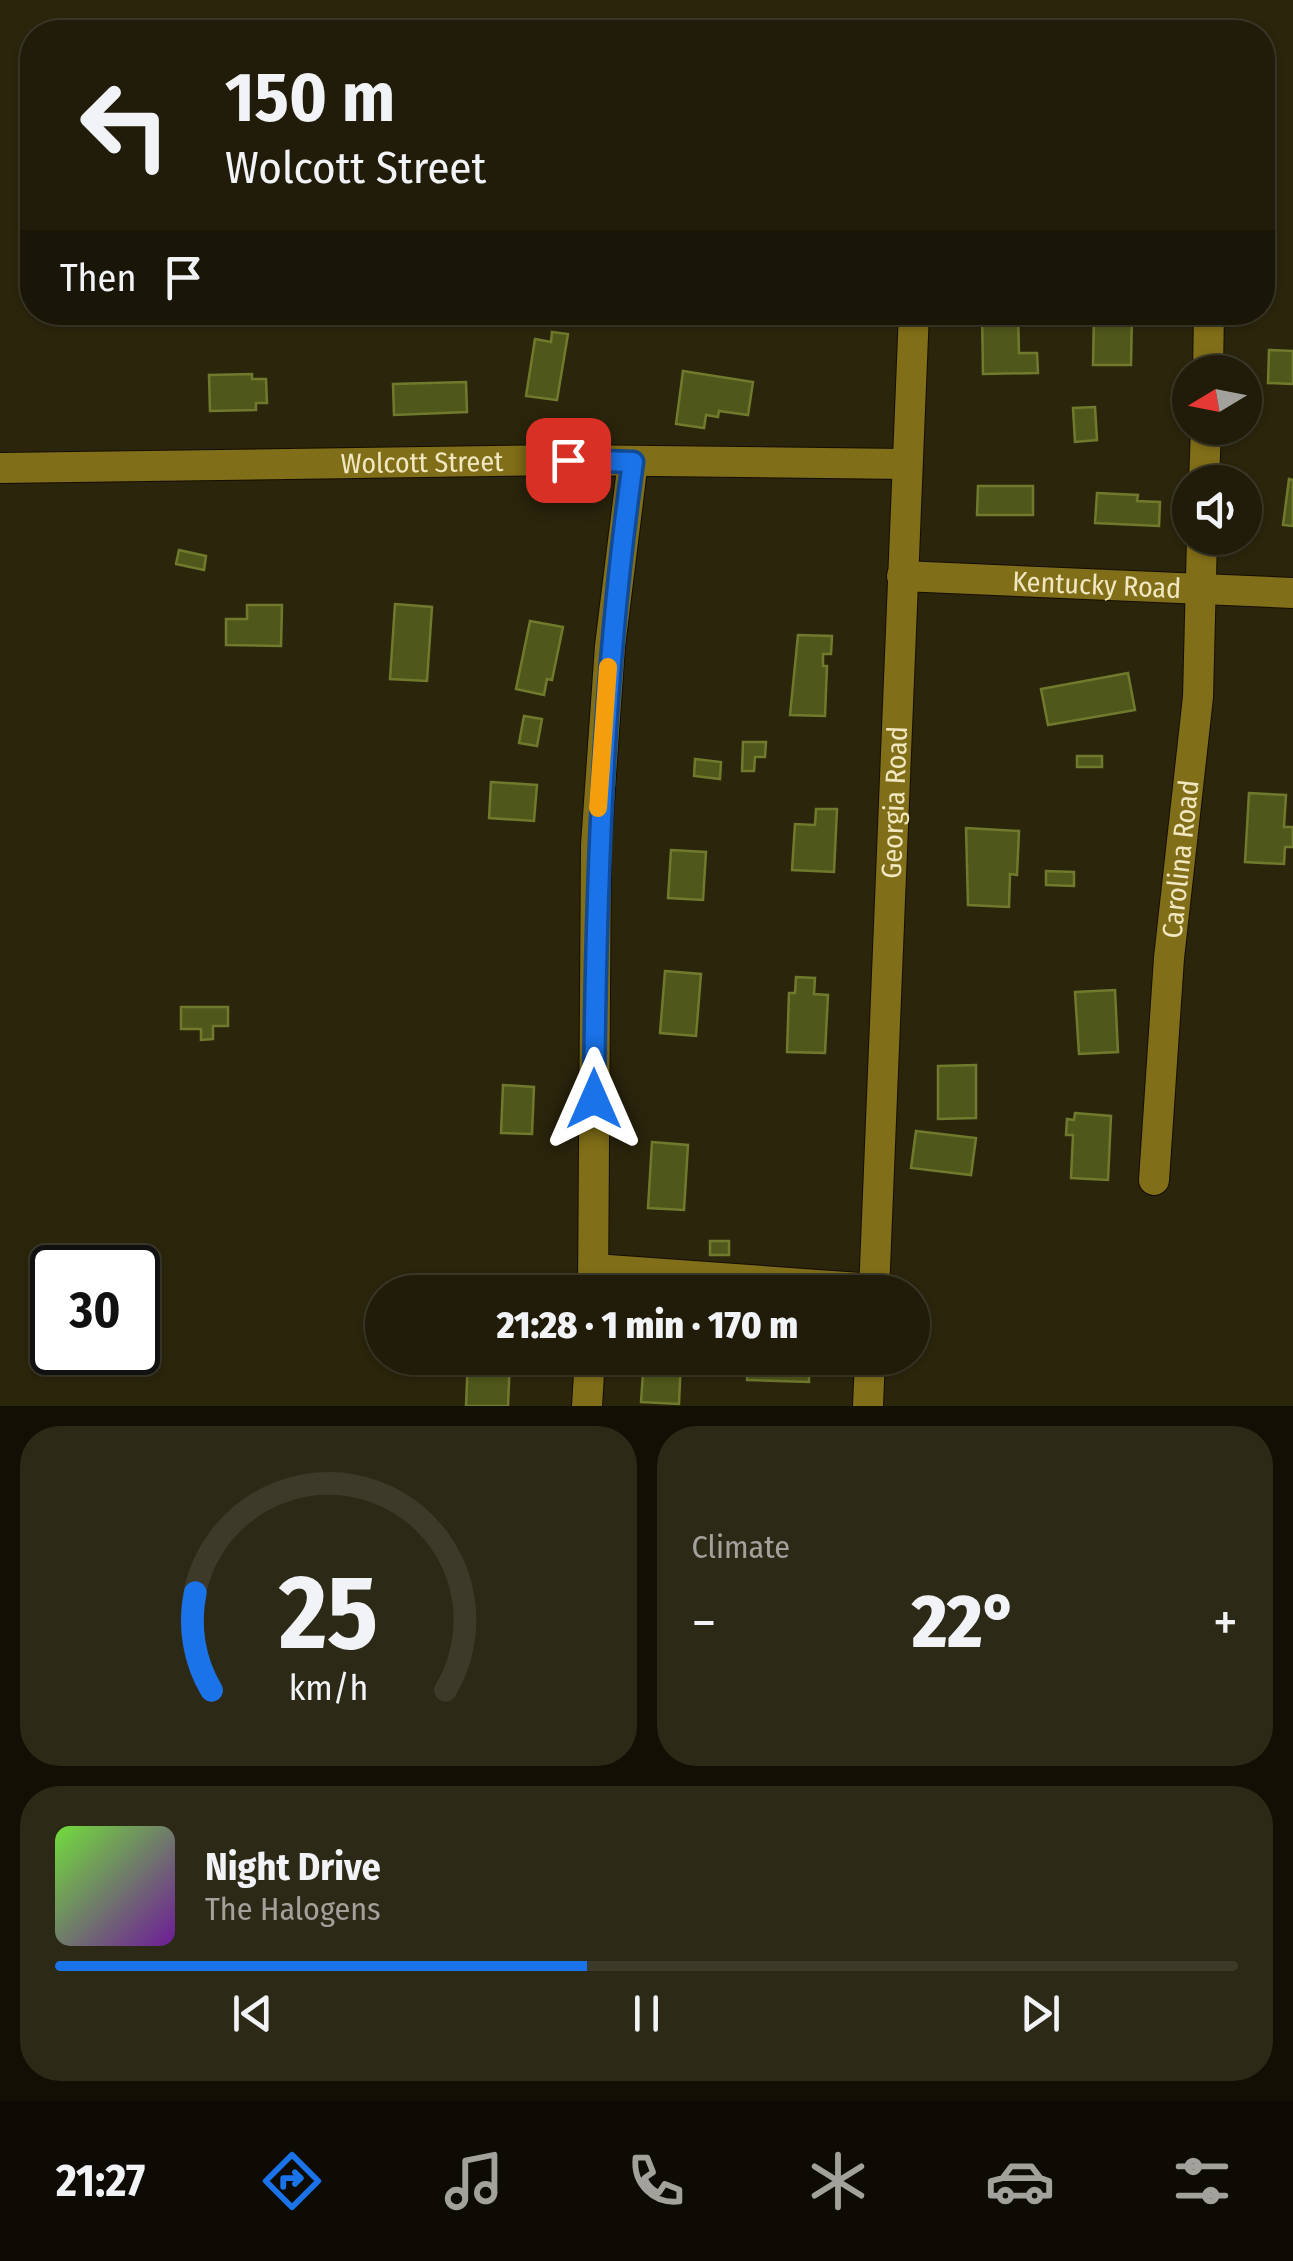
<!DOCTYPE html>
<meta charset="utf-8">
<style>
:root{--surface:#201c09;--page:#2d2917;--text:#f1f3f6;--muted:#a2a19c;--line:#3d3a2a;--accent:#1a73e8}
body{margin:0;font-family:"Fira Sans Condensed",sans-serif;background:var(--page);color:var(--text);height:100vh;display:flex;flex-direction:column;font-size:38px;white-space:nowrap}
*{box-sizing:border-box;margin:0}
p{font-size:32px;color:var(--muted)}
.icon{flex:none;width:55px;height:55px;fill:none;stroke:currentColor;stroke-width:2;stroke-linecap:round;stroke-linejoin:round}
.map{position:relative;height:1406px;overflow:hidden}
.drawer{display:flex;flex-direction:column;gap:20px;padding:20px;background:#120f05;flex:1}
.drawer>*{flex:none}
.banner{position:absolute;left:20px;top:20px;width:1255px;height:305px;border-radius:40px;box-shadow:0 2px 8px #0004,0 0 0 2px var(--line);background:#201c09;color:var(--text);overflow:hidden}
.needle{width:65px;rotate:260deg}
.fabs{position:absolute;left:1172px;top:355px;display:grid;gap:20px}
.fabs a{display:grid;place-items:center;width:90px;height:90px;border-radius:50%;background:var(--surface);box-shadow:0 2px 8px #0004,0 0 0 2px var(--line);font-size:50px}
.speed{position:absolute;left:30px;top:1245px;display:flex;gap:20px;font-size:50px;font-weight:700;text-align:center}
.speed>*{display:grid;place-content:center;width:130px;height:130px;border-radius:50%;background:var(--surface);box-shadow:0 2px 8px #0004,0 0 0 2px var(--line);line-height:1}
.speed .limit{border:5px solid #111;border-radius:15px;background:#fff;color:#111}
.pin{position:absolute;display:grid;place-items:center;width:85px;height:85px;color:#fff;margin:-42px;border-radius:20px;box-shadow:0 5px 15px #0006}
.me{position:absolute;width:110px;margin:-55px;rotate:0deg;stroke-linejoin:round;filter:drop-shadow(0 0 8px #0008)}
.turn{display:flex;align-items:center;gap:35px;height:210px;padding:0 40px;font-size:45px}
.turn .icon{width:130px;height:130px;stroke-width:2.5}
.turn b{display:block;font-size:70px;line-height:85px}
.then{display:flex;align-items:center;height:95px;padding:0 40px;background:#0003;gap:20px;font-size:38px}
.big{font-size:75px;font-weight:800;line-height:1.1}
.drawer .tile{flex:1;display:flex;flex-direction:column;justify-content:center;gap:15px;min-width:0;padding:0 35px;border-radius:40px;background:var(--page)}
.drawer .dial{align-items:center;gap:0}
.dial svg{height:260px;overflow:visible;fill:none;stroke:var(--line);stroke-width:7;stroke-linecap:round;text-anchor:middle}
.dial text{fill:var(--text);stroke:none}
.song{display:flex;align-items:center;gap:30px}
.cover{width:120px;height:120px;border-radius:15px;background:linear-gradient(135deg,hsl(100 70% 55%),hsl(280 70% 35%))}
.played{height:10px;border-radius:5px;background:linear-gradient(90deg,var(--accent) 45%,var(--line) 45%)}
.keys{display:flex;justify-content:space-around;direction:ltr}
.heat{display:flex;justify-content:space-between;align-items:center;font-size:55px;direction:ltr}
.drawer .tiles{flex:1;display:grid;gap:20px;grid-template-columns:1fr 1fr}
.tile:last-child{grid-column:span 2}
.trip{position:absolute;left:365px;top:1275px;width:565px;height:100px;border-radius:50px;background:var(--surface);box-shadow:0 2px 8px #0004,0 0 0 2px var(--line);font-weight:800;line-height:100px;text-align:center}
.tabs{display:flex;height:160px;justify-content:space-around;align-items:center;background:#0d0b04;color:var(--muted)}
.tabs .icon{width:70px;height:70px}
.tabs .selected{color:var(--accent)}
.tabs b{font-size:45px;color:var(--text)}
.map>svg:first-child{display:block}
</style>
<div class="map">
<svg width="1293" height="1406" viewBox="0 0 1293 1406">
<rect width="100%" height="100%" fill="#2b250c"/>
<g fill="#50571b" stroke="#707a2c" stroke-width="2.5">
<polygon points="676,312 724,312 724,317"/>
<polygon points="982,312 1018,312 1019,353 1037,353 1038,373 983,374"/>
<polygon points="1094,312 1132,312 1131,365 1093,365"/>
<polygon points="552,332 568,334 557,400 526,396 535,339 551,342"/>
<polygon points="1269,350 1293,351 1293,384 1268,383"/>
<polygon points="683,371 753,382 748,415 719,411 718,417 706,415 704,428 676,424"/>
<polygon points="252,374 252,379 266,379 267,403 256,403 256,410 210,411 209,375"/>
<polygon points="466,382 467,412 394,415 393,384"/>
<polygon points="1095,407 1097,440 1075,442 1073,408"/>
<polygon points="1289,479 1293,480 1293,526 1283,525"/>
<polygon points="978,486 1033,486 1033,515 977,515"/>
<polygon points="1097,493 1138,495 1137,501 1160,502 1159,526 1095,523"/>
<polygon points="179,550 206,556 204,570 176,564"/>
<polygon points="395,604 432,607 427,681 390,679"/>
<polygon points="247,605 282,605 281,646 226,645 226,619 247,619"/>
<polygon points="530,621 563,627 552,680 547,679 544,695 516,689"/>
<polygon points="798,635 832,636 831,654 823,654 823,666 827,666 825,716 790,715"/>
<polygon points="1128,673 1135,710 1048,725 1041,689"/>
<polygon points="524,716 542,719 537,746 519,743"/>
<polygon points="743,742 766,742 765,757 755,757 754,771 742,771"/>
<rect x="1077" y="756" width="25" height="11"/>
<polygon points="695,759 721,762 720,779 694,776"/>
<polygon points="491,782 537,785 534,821 489,818"/>
<polygon points="1249,793 1286,795 1284,827 1293,827 1293,847 1285,847 1284,864 1245,862"/>
<polygon points="816,809 837,809 834,872 792,870 795,824 815,825"/>
<polygon points="966,828 1019,831 1017,875 1010,874 1009,907 968,905"/>
<polygon points="671,850 706,852 703,900 668,898"/>
<polygon points="1046,871 1074,872 1074,886 1046,885"/>
<polygon points="665,971 701,974 696,1036 660,1033"/>
<polygon points="796,977 815,978 814,994 828,995 825,1053 787,1052 789,993 795,993"/>
<polygon points="1115,990 1118,1052 1079,1054 1075,992"/>
<polygon points="181,1007 228,1007 228,1026 213,1026 213,1039 201,1040 201,1029 181,1029"/>
<polygon points="976,1065 976,1118 938,1119 938,1066"/>
<polygon points="503,1085 534,1087 532,1134 501,1133"/>
<polygon points="1075,1113 1111,1116 1108,1180 1071,1178 1073,1135 1066,1135 1067,1119 1074,1120"/>
<polygon points="916,1131 976,1138 971,1175 911,1168"/>
<polygon points="652,1142 688,1145 684,1210 648,1208"/>
<rect x="710" y="1241" width="19" height="14"/>
<polygon points="468,1358 510,1360 508,1406 466,1406"/>
<polygon points="644,1358 681,1358 679,1404 641,1402"/>
<polygon points="747,1358 809,1358 809,1382 747,1380"/>
</g>
<g fill="none" stroke-linecap="round" stroke-linejoin="round">
<defs>
<g id="minor">
<polyline points="1208,372 1209,312"/>
<path id="s1" d="M0,468L568,460L906,464"/>
<polyline points="1204,482 1206,428"/>
<path id="s2" d="M902,576L1293,593"/>
<path id="s3" d="M1154,1180L1169,958L1198,697L1202,538"/>
<polyline points="594,1269 874,1289"/>
<polyline points="593,1292 596,845 610,646 633,461"/>
<path id="s4" d="M874,1292L914,312"/>
<polyline points="587,1406 590,1358"/>
<polyline points="868,1406 870,1358"/>
</g>
</defs>
<use href="#minor" stroke="#140e00" stroke-width="32"/>
<use href="#minor" stroke="#816e18" stroke-width="30"/>
</g>
<g fill="none" stroke-linecap="round" stroke-linejoin="round">
<defs>
<path id="route" d="M568,460L633,462C603,674 596,885 594,1099"/>
</defs>
<use href="#route" stroke="#114b97" stroke-width="25"/>
<use href="#route" stroke="#1a73e8" stroke-width="18"/>
<polyline stroke="#f59e0b" stroke-width="18" points="598,808 608,667"/>
</g>
<g text-anchor="middle" stroke-width="10" stroke-linejoin="round" paint-order="stroke">
<g font-size="28" fill="#f1e8c1" stroke="#2b250c">
<text dy="10" stroke="none"><textPath href="#s1" startOffset="422">Wolcott Street</textPath></text>
<text dy="10" stroke="none"><textPath href="#s2" startOffset="195">Kentucky Road</textPath></text>
<text dy="10" stroke="none"><textPath href="#s4" startOffset="490">Georgia Road</textPath></text>
<text dy="10" stroke="none"><textPath href="#s3" startOffset="322">Carolina Road</textPath></text>
</g>
</g>
</svg>
<div class="fabs">
<a><svg class="needle" viewBox="-14 -14 28 28"><path d="M0-13l5 13h-10z" fill="#e53935"/><path d="M0 13l5-13h-10z" fill="#a2a19c"/></svg></a>
<a><svg class="icon" aria-label="sound" viewBox="0 0 24 24"><path d="M4 9h4l5-4v14l-5-4H4zM17 9q2 3 0 6"/></svg></a>
</div>
<div class="speed"><div class="limit">30</div></div>
<div class="pin" style="left:568px;top:460px;background:#d93025"><svg class="icon" aria-label="arrive" viewBox="0 0 24 24"><path d="M6 21V4h12l-3 4 3 4H6"/></svg></div>
<svg class="me" style="left:594px;top:1099px" viewBox="-20 -20 40 40"><path d="M0-17L14 15 0 8-14 15z" fill="#1a73e8" stroke="#fff" stroke-width="4"/></svg>
<div class="trip">21:28 · 1 min · 170 m</div>
<div class="banner">
<div class="turn"><svg class="icon" aria-label="left" viewBox="0 0 24 24"><path d="M17 20v-9H6M10 6l-5 5 5 5"/></svg><div><b>150 m</b>Wolcott Street</div></div>
<div class="then">Then<svg class="icon" aria-label="arrive" viewBox="0 0 24 24"><path d="M6 21V4h12l-3 4 3 4H6"/></svg></div>
</div>
</div>
<section class="drawer">
<div class="tiles">
<div class="tile dial"><svg viewBox="0 0 100 80">
<path d="M14 69A42 42 0 1 1 86 69"/>
<path d="M14 69A42 42 0 0 1 9 39" stroke="#1a73e8"/>
<text x="50" y="56" font-size="32" font-weight="700">25</text>
<text x="50" y="72" font-size="11">km/h</text>
</svg></div>
<div class="tile"><p>Climate</p>
<div class="heat"><a>−</a><b class="big">22°</b><a>+</a></div>
</div>
<div class="tile">
<div class="song"><i class="cover"></i><div><b>Night Drive</b><p>The Halogens</p></div></div>
<div class="played"></div>
<div class="keys"><svg class="icon" aria-label="previous" viewBox="0 0 24 24"><path d="M18 5L8 12l10 7zM5 5v14"/></svg><svg class="icon" aria-label="pause" viewBox="0 0 24 24"><path d="M8 5v14M16 5v14"/></svg><svg class="icon" aria-label="next" viewBox="0 0 24 24"><path d="M6 5l10 7-10 7zM19 5v14"/></svg></div>
</div>
</div>
</section>
<nav class="tabs">
<b>21:27</b>
<svg class="icon selected" aria-label="directions" viewBox="0 0 24 24"><path d="M12 3l9 9-9 9-9-9zM9 14v-3h6M13 9l2 2-2 2"/></svg>
<svg class="icon" aria-label="music" viewBox="0 0 24 24"><path d="M9 18V5l10-2v13"/><circle cx="6" cy="18" r="3"/><circle cx="16" cy="16" r="3"/></svg>
<svg class="icon" aria-label="phone" viewBox="0 0 24 24"><path d="M5 4h4l2 5-3 2q2 4 5 5l2-3 5 2v4C11 20 4 13 5 4z"/></svg>
<svg class="icon" aria-label="climate" viewBox="0 0 24 24"><path d="M12 3v18M4 7l16 10M4 17L20 7"/></svg>
<svg class="icon" aria-label="car" viewBox="0 0 24 24"><path d="M5 17H2v-5l4-1 3-4h7l3 4 3 1v5h-3M9 17h6M6 11h13"/><circle cx="7" cy="17" r="2"/><circle cx="17" cy="17" r="2"/></svg>
<svg class="icon" aria-label="filters" viewBox="0 0 24 24"><path d="M4 7h16M4 17h16"/><circle cx="9" cy="7" r="2"/><circle cx="15" cy="17" r="2"/></svg>
</nav>
